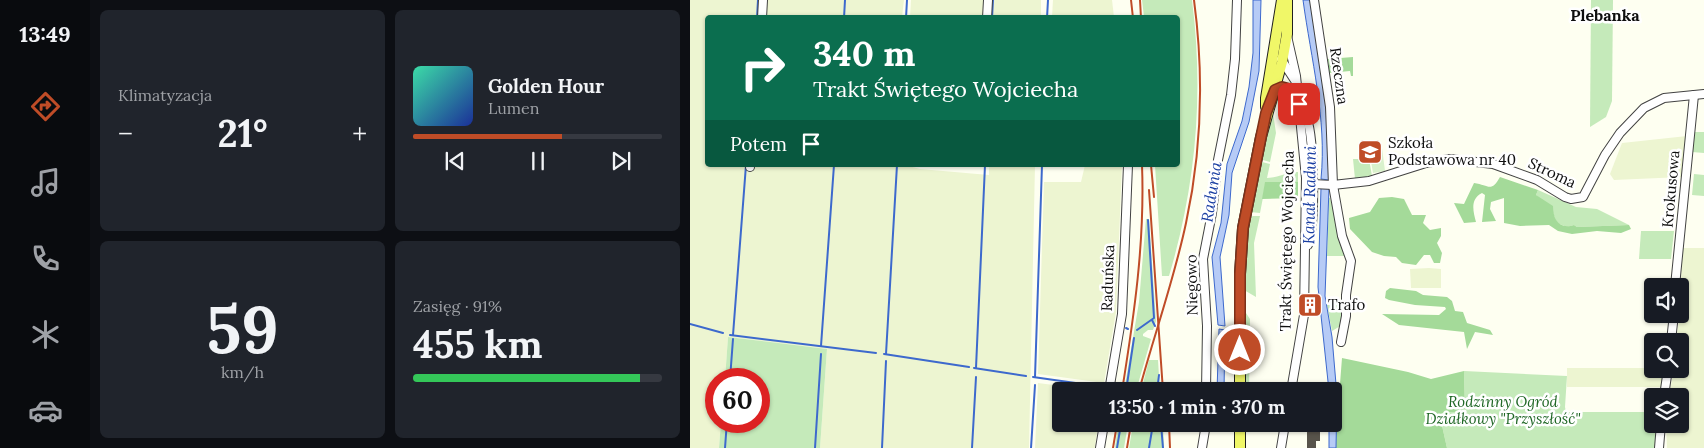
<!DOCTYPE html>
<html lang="pl">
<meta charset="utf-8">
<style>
:root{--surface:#171b24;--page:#20242c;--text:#f1f3f6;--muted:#9ea1a6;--line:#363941;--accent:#bf4c27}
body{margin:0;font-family:Lora,serif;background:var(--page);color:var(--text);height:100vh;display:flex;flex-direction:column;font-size:19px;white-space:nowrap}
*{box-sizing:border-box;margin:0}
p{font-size:16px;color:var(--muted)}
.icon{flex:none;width:28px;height:28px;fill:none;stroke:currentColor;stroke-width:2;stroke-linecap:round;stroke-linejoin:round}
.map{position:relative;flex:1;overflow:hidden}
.panel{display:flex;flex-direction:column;gap:10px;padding:10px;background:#0d0f14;width:600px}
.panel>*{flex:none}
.banner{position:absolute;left:15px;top:15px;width:475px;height:152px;border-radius:5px;box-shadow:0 1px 4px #0004;background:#0b6e4f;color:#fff;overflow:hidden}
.tools{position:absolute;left:954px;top:278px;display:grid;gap:10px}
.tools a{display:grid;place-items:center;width:45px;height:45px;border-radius:5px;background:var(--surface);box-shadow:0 1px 4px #0004;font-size:25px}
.speed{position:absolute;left:15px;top:368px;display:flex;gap:10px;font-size:25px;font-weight:700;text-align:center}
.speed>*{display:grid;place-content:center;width:65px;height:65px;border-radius:50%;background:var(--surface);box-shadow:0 1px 4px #0004;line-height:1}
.speed .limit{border:8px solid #d22;background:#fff;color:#111}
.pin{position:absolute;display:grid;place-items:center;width:42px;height:42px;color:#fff;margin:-21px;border-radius:10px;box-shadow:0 2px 8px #0006}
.me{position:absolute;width:55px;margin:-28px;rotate:0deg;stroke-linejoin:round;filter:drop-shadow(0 0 4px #0008)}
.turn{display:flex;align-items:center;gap:18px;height:105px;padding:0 25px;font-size:22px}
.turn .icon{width:65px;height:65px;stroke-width:2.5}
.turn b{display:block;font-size:35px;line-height:42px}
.then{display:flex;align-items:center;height:48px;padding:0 25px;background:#0003;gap:10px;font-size:19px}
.big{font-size:38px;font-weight:800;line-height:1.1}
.panel .widget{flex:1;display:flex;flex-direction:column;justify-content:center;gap:8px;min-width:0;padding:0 18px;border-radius:8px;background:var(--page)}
.panel .dial{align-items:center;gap:0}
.dial b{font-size:65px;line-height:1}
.song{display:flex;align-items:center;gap:15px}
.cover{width:60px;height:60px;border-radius:8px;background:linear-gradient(135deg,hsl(160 70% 55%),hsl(230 70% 35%))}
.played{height:5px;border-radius:2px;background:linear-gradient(90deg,var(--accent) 60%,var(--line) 60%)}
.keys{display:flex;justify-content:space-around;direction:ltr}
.heat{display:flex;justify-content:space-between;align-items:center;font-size:28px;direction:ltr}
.charge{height:8px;border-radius:4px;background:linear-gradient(90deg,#34c759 91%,var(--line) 0)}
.panel .tiles{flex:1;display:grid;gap:10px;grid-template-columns:repeat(2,1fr)}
.trip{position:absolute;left:362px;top:382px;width:290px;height:50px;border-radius:5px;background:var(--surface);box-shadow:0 1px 4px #0004;font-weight:800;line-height:50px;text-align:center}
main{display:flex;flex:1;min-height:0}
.tab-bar{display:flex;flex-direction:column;width:90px;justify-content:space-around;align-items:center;background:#090b0e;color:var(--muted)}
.tab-bar .icon{width:35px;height:35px}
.tab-bar .selected{color:var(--accent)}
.tab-bar b{font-size:22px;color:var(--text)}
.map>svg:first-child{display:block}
</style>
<main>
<nav class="tab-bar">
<b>13:49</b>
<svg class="icon selected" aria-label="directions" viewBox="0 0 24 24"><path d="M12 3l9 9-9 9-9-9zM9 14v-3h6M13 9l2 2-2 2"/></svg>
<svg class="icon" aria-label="music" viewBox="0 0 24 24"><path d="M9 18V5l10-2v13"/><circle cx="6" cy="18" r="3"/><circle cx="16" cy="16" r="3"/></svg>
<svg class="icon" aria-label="phone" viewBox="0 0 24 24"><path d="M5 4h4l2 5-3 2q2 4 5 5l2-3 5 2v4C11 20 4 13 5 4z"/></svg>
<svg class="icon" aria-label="climate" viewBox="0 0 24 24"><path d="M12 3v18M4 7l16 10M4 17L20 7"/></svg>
<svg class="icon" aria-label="car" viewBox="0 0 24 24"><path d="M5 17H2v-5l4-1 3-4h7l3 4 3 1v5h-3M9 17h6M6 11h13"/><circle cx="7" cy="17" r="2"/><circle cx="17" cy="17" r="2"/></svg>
</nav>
<section class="panel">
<div class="tiles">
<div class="widget"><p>Klimatyzacja</p>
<div class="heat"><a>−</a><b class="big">21°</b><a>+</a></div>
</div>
<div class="widget">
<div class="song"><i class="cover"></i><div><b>Golden Hour</b><p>Lumen</p></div></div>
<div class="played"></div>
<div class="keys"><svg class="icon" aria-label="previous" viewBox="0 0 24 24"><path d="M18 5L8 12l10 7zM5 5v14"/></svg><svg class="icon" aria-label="pause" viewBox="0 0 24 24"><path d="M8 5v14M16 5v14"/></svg><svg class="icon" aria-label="next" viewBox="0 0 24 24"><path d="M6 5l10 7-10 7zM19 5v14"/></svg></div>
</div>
<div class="widget dial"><b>59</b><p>km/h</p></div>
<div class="widget"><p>Zasięg · 91%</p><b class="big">455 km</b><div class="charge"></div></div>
</div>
</section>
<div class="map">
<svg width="1014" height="448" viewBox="0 0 1014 448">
<rect width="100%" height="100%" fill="#fefff1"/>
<g fill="#edf5d1">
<polygon points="0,0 214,0 212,17 18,18 18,165 215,165 230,169 299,175 299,165 345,165 339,448 130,448 137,349 38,337 35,379 26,379 26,421 31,421 29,448 0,448"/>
<polygon points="221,0 351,0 351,17 220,18"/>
<polygon points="363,0 422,0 424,17 362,17"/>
<polygon points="997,136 992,177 924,180 920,174 932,143"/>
<polygon points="395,165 432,165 426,312 414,383 348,374 354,182 391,182"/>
<polygon points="992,248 1014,248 1014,448 977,448 976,424 990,424 990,396 979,396 984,369 990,369 990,341 986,341 990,314"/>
<polygon points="739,268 751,269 751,288 721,288 720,269"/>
<polygon points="877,368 962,368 974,369 971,387 877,387"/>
<polygon points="348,383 410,391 371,391 371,424 408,424 405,448 345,448"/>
</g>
<g fill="#c5eaba">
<path d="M452,0H502C514,94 506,185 479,276H472L465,165H488V18L454,17Z"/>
<polygon points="901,0 923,0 922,101 916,117 900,127"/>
<polygon points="593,90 583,113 586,133 580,162 573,160 571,155 589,92"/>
<polygon points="1004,132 1014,132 1014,153 1002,152"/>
<polygon points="663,159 679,159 682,176 665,179"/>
<path d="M572,162L580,164L577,178C588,178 597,172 608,172V182H576L570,213L560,212L569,164Z"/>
<polygon points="1004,174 1014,175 1014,196 1002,195"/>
<polygon points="848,190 886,207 907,209 939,225 887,227 884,225 877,227 867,223 863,213 846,195"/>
<polygon points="639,198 640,198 658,256 637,256"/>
<polygon points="563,216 570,216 564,243 566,297 554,290 559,218"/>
<polygon points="456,219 459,219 466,321 463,330 458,330 453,334 453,336 461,339 446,391 434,391 449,302"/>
<polygon points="951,231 984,231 981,259 949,259"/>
<polygon points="637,305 653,305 652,325 642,331"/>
<polygon points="556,313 560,319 559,391 554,391 554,329 558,329 554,326 554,314"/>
<polygon points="38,337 137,349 130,448 29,448 31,421 69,421 69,379 35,379"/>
<polygon points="459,360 468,360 470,391 451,391"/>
<polygon points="774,371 877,376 875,407 876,412 962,412 962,424 969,424 967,448 757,448 751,421 755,412 775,412"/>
<polygon points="428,424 438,424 434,448 425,448"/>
<polygon points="443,424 473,424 474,448 439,448"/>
</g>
<g fill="#a4da99">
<polygon points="663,57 663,76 661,76 660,71 639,73 638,59"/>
<path d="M810,177L848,190L846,195L863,206C863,219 869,230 884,225L887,227L939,225L941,229L931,233L907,231L882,234L868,231L859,225L830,226L814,223V198L801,202L800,209L806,221L792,222L795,195L792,193C780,199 783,211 786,222L774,223L764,203L774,204L784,183C799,185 801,193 810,177Z"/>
<polygon points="575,182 608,182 608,198 572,199"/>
<polygon points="702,197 714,199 722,215 736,215 733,223 740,230 751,228 751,236 747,243 752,253 750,263 744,263 740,255 734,255 726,265 712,263 706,257 694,256 682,252 660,229 659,218 680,212 689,198"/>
<polygon points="700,288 726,291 733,295 757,297 762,301 765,311 773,312 777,323 800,330 803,335 785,332 777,349 774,332 709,325 692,314 749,315 756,309 755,307 725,305 699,300 695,298 696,291"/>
<polygon points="652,358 718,372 741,379 774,371 775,412 755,412 751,421 757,448 645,448"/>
</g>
<polygon fill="#d9f1cc" points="692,148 695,171 683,173 679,150"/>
<g fill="#b6cbf6" stroke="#3d69cd">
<polygon points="563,0 571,0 569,71 559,122 542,173 539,215 530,257 535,326 528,325 522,257 531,223 537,164 552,121 559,87 563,53"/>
<path d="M613,0H620L636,101L639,180L631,179C637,119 621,59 613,0Z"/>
<polygon points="631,188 639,188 635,296 642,337 647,396 646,448 639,448 639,424 644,424 644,391 639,391 628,287"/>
<polygon points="529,329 535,330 534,391 527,391"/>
</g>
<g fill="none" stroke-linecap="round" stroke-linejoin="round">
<g stroke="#3d69cd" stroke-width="2">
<polyline points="67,18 68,0"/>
<polyline points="154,18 155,0"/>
<polyline points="216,18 217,0"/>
<polyline points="302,18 303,0"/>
<polyline points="357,18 358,0"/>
<polyline points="462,320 465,326"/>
<polyline points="0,324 33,333"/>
<polyline points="436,328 438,329"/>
<polyline points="447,330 464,318 458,220"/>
<polyline points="40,335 186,353"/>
<polyline points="43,335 56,165"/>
<polyline points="131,346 144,165"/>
<polyline points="194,354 279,367"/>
<polyline points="196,354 207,165"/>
<polyline points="284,368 336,376"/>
<polyline points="286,368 295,165"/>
<polyline points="343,377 414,387"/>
<polyline points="345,377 352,165"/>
<polyline points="40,379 43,339"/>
<polyline points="436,391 444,338"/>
<polyline points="467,391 469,375"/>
<polyline points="471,424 473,448"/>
<polyline points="35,448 37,421"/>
<polyline points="125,448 131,354"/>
<polyline points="192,448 196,361"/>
<polyline points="282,448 286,377"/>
<polyline points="341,448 345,385"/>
<polyline points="427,448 431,424"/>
<polyline points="459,448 463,424"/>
</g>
</g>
<polygon fill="#58544b" points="617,424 626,424 626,429 630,430 630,441 626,441 626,448 617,448"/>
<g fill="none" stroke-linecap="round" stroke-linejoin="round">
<defs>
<g id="minor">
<polyline points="624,0 640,107 643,185 652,236 661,261 656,295 656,316 651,342"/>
<polyline points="72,18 73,0"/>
<polyline points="297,18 298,0"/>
<polyline points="597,36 606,76 616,178 614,315 601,391"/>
<polyline points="591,59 606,82"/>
<polyline points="585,90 593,87 607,91"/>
<path d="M611,117L617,119C624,139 626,225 618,245"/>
<polyline points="60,167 60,165"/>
<polyline points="623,184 643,185 679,181 736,163 760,159 803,164 847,180 875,197 881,199 893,197 915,155 930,133 954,108 974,98 1014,94"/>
<polyline points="985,286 1004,95"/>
<polyline points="981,341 984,314"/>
<polyline points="419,391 432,314 438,165"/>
<polyline points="516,391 517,326 513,259 522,213 528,160 541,95 545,59 547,0"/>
<polyline points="974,396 978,369"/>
<polyline points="410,448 414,424"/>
<polyline points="512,448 516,424"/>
<polyline points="591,448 595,424"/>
<polyline points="969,448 971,424"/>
</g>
<g id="major">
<polyline points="576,107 576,98 592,0"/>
<polyline points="550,391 550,274 553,228 571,137 592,62 597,34 597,0"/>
<polyline points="550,424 550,448"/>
</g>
</defs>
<use href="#minor" stroke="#424242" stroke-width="10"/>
<use href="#major" stroke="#202020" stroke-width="12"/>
<use href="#minor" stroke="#fff" stroke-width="8"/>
<use href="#major" stroke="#f0f768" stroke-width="10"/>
<g stroke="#bf4c27" stroke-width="2">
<polyline points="441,0 443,18"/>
<polyline points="450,0 451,18"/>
<polyline points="461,165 464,197"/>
<polyline points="459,190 473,391"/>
<path d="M432,391C444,316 455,242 452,165"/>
<path d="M449,391C464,335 484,280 496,223C512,149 514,75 504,0"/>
<polyline points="479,424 480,448"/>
<polyline points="423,448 427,424"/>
<polyline points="437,448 441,424"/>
</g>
</g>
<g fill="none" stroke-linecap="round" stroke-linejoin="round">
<defs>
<polyline id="route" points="550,350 550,274 553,228 571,137 576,113 585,90 592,87 607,91 609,104"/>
</defs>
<use href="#route" stroke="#7c3119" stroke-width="12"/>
<use href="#route" stroke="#bf4c27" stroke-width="9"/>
</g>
<defs>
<symbol id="school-square" viewBox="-11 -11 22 22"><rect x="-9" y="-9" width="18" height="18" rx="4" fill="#bf4c27" stroke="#fff"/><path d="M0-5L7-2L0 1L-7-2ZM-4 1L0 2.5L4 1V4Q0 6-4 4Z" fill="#fff"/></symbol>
<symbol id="building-square" viewBox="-11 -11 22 22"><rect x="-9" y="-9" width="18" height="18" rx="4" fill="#bf4c27" stroke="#fff"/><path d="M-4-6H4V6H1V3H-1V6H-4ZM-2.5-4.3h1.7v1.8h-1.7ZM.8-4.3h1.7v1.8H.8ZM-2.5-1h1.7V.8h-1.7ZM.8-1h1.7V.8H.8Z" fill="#fff"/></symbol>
</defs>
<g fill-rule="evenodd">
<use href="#school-square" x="666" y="138" width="28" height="28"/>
<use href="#building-square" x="606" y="291" width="28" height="28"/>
</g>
<g text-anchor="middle" stroke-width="5" stroke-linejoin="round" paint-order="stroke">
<g font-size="15" fill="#0f0f0f" stroke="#fff">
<text transform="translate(649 76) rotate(82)" y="5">Rzeczna</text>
<text transform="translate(862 173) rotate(25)" y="5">Stroma</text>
<text transform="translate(981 189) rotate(-85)" y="5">Krokusowa</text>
<text transform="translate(597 241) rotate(-89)" y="5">Trakt Świętego Wojciecha</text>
<text transform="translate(418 278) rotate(-88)" y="5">Raduńska</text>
<text transform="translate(502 285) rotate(-91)" y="5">Niegowo</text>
</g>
<g font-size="15" fill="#0f0f0f" stroke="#fff" text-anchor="start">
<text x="698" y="148">Szkoła<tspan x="698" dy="17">Podstawowa nr 40</tspan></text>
<text x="638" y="310">Trafo</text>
</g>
<g font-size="15" font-style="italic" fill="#1f6725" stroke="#fff">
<text x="813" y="407">Rodzinny Ogród<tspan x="813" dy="17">Działkowy "Przyszłość"</tspan></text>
</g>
<g font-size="16" font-weight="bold" fill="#0f0f0f" stroke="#fff">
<text x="915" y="21">Plebanka</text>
</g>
<g font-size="16" font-style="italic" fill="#183da1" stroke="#fff">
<text transform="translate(521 192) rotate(-81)" y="6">Radunia</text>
<text transform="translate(619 195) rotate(-89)" y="6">Kanał Raduni</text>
</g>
</g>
</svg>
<div class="tools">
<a><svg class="icon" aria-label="sound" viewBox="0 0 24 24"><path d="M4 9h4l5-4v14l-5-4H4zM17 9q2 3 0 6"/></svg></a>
<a><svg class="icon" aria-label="search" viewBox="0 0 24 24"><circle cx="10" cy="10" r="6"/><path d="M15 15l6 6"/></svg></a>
<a><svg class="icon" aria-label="layers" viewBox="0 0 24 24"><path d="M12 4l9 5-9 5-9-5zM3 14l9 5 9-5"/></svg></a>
</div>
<div class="speed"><div class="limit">60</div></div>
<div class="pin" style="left:609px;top:104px;background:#d93025"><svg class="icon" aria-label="arrive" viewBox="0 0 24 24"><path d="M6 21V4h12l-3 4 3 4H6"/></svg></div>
<svg class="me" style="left:550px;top:350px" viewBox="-20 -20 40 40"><circle r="17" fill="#bf4c27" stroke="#fff" stroke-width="3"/><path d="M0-11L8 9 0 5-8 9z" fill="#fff"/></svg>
<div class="trip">13:50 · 1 min · 370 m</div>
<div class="banner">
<div class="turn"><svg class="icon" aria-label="right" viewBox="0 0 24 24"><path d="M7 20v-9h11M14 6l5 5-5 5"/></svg><div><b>340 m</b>Trakt Świętego Wojciecha</div></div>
<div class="then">Potem<svg class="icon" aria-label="arrive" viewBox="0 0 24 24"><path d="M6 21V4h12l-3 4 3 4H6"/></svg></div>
</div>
</div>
</main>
